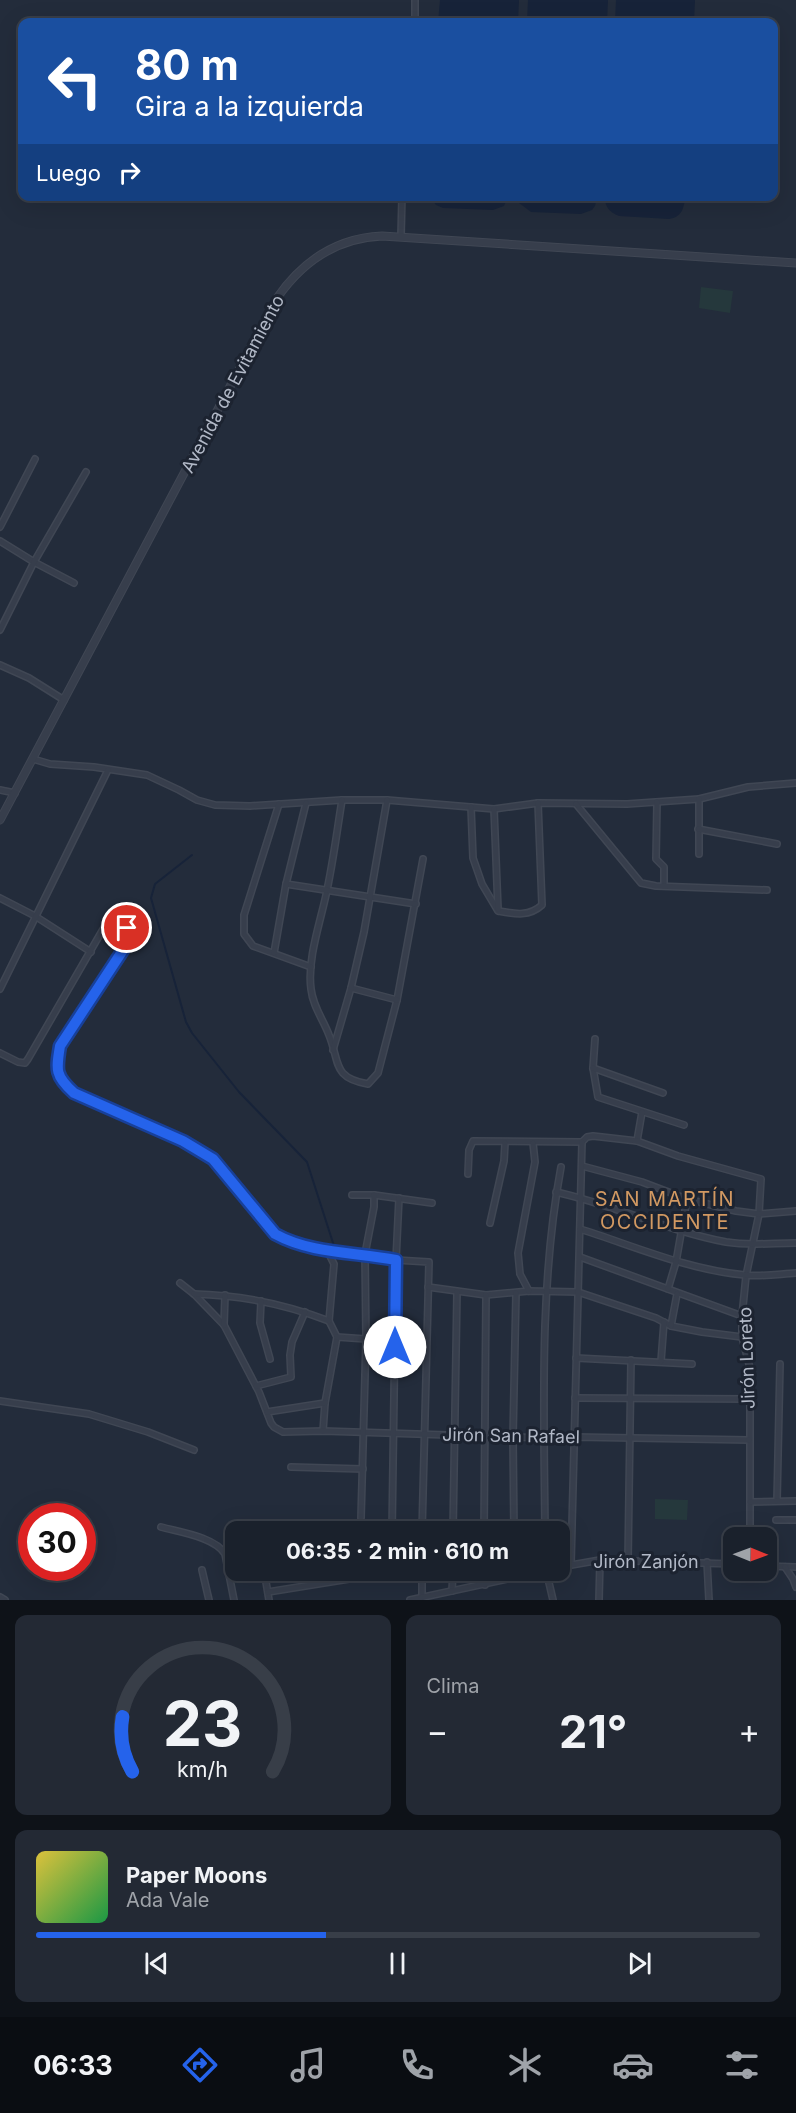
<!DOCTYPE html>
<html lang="es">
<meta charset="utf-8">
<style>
:root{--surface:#1a212c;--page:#232934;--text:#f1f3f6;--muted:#9fa3a9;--line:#383e48;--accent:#2563eb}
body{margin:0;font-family:Inter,sans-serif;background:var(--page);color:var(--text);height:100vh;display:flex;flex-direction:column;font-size:22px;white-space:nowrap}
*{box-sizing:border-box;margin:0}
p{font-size:20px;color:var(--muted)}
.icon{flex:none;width:33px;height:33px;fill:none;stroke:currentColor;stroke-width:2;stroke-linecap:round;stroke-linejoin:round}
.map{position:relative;height:1600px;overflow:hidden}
.panel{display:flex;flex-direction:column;gap:15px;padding:15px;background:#0e1218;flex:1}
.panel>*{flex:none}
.banner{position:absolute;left:18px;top:18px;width:760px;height:183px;border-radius:12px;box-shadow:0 6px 24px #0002,0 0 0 2px var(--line);background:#1a4fa0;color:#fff;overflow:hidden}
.needle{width:39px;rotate:91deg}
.buttons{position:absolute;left:723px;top:1527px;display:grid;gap:12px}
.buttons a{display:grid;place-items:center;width:54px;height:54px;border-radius:12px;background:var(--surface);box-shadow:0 6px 24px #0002,0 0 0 2px var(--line);font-size:30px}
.speed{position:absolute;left:18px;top:1503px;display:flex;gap:12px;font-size:30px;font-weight:700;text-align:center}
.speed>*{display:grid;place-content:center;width:78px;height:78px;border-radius:50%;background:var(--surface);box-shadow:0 6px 24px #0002,0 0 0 2px var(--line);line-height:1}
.speed .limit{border:9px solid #d22;background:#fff;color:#111}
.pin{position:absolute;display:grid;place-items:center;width:51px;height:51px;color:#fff;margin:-26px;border:3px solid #fff;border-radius:50%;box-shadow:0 2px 6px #0007}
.me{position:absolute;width:66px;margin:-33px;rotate:0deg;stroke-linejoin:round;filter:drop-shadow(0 0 4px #0008)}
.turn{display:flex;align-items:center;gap:21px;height:126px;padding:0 18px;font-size:27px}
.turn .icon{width:78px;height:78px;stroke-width:2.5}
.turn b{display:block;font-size:42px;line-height:51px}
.then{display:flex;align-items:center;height:57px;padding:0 18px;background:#0003;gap:12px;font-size:22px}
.big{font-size:45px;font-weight:700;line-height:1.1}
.panel .widget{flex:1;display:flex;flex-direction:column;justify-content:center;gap:9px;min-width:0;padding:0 21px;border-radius:12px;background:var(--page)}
.panel .dial{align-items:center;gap:0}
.dial svg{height:156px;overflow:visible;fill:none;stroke:var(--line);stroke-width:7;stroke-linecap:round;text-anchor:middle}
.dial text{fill:var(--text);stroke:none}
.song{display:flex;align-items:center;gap:18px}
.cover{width:72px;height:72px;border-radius:9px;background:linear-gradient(135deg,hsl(50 70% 55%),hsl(140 70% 35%))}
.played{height:6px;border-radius:3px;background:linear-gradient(90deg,var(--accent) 40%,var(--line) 40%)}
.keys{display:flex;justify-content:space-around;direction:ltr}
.heat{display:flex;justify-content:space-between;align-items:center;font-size:33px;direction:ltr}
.panel .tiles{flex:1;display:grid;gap:15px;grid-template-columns:1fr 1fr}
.widget:last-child{grid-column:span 2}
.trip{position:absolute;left:225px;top:1521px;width:345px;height:60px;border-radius:12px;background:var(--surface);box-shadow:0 6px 24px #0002,0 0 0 2px var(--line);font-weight:700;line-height:60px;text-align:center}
.tab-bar{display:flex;height:96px;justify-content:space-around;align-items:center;background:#0a0d12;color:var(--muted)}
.tab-bar .icon{width:42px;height:42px}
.tab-bar .selected{color:var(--accent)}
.tab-bar b{font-size:27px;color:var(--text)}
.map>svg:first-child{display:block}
</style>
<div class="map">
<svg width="796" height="1600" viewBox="0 0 796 1600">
<rect width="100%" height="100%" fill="#232c3b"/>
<g fill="#25383c">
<polygon points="701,287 733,291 730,313 699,308"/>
<polygon points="655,1499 688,1500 687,1520 655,1519"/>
</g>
<g fill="#172339">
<polygon points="440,0 519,0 518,22 438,22"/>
<polygon points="528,0 608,0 607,22 527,22"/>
<polygon points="616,0 695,0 694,22 615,22"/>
<polygon points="430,197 430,196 508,197 504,206 493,210 443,208 436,205"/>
<polygon points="517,197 517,196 597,197 595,206 592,210 581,214 531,212 519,203"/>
<path d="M605,197V196L685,197C684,208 682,217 669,219L619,216C609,212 605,207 605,197Z"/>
</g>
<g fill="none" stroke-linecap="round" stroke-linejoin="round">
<polyline stroke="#172339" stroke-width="2" points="192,855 155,884 151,898 186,1022 192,1033 239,1092 307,1162 334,1246"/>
<defs>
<g id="minor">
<polyline points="415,22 415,0"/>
<polyline points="401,236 402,196"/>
<polyline points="0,527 35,459"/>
<polyline points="0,541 34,562 74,583"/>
<polyline points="0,630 34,562 86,472"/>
<polyline points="0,665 29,678 64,700"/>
<polyline points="33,759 50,764 94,767 147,775 179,790 197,800 215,805 250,806 342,800 387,800 494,809 538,803 627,804 699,799 748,787 796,783"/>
<polyline points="0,790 15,793"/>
<polyline points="699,799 699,854"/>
<path d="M342,800C337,831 333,863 326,895C320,923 307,960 311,989C313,1007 323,1019 329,1035C340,1062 332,1078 368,1084L378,1073L397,1000L423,859"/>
<polyline points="657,802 656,859 664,867 664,886"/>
<polyline points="279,804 244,915 244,934 253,946 311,967"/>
<polyline points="576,804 641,883 656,886 767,890"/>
<path d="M471,807L473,858L482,884L498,911C515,914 529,917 542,905L538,803"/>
<polyline points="494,809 498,909"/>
<polyline points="698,829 777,844"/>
<polyline points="286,884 416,904"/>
<polyline points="0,898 35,916 91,952"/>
<polyline points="274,953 286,884 306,803"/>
<polyline points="351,988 397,1000"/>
<polyline points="0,989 108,770"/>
<polyline points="595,1039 593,1068 598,1097 684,1125"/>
<polyline points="333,1050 351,988 364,932 387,800"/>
<path d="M0,1053L18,1062L25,1063L28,1059L106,924C116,919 125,922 128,933L127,944L60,1045C56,1070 55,1076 74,1093L183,1141L213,1159L275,1234L289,1242L327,1250L334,1264L329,1321L337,1337L325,1403L323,1431"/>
<polyline points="593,1068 663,1093"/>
<polyline points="637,1141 642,1112"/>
<polyline points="582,1142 587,1137 593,1136 637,1141 678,1156 761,1179 759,1214 746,1276 742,1316 742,1337 750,1368 750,1538"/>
<polyline points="582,1166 642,1182 687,1199 736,1211 759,1214 796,1211"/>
<polyline points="468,1174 469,1150 473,1141 582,1142"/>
<path d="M556,1192C614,1205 668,1231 726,1242C750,1246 773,1243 796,1243"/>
<polyline points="352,1195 374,1195 432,1203"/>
<polyline points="490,1223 504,1161 505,1143"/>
<path d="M580,1229C634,1246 688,1270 745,1275C761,1277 779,1274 796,1273"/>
<polyline points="327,1250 396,1260 429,1262 422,1532"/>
<polyline points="580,1257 742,1316"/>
<polyline points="180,1283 194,1294 224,1325 259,1392 271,1423 274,1427 283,1432 323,1431 544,1438 575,1437 749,1440"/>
<polyline points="428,1287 486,1295 529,1291 578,1292 656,1318 671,1326 702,1332 742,1337"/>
<polyline points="668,1289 676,1262 687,1199"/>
<polyline points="529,1291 520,1274 518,1253 535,1162 533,1143"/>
<path d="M194,1294C240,1295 285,1304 329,1321"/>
<polyline points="261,1301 260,1323 270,1359"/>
<polyline points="224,1325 225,1295"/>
<polyline points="671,1326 677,1294"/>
<polyline points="337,1337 366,1339"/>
<polyline points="576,1358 692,1364"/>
<polyline points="661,1361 664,1322"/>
<polyline points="256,1386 291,1377 290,1355 292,1342 305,1312"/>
<polyline points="575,1398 749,1399"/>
<polyline points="0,1401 89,1414 148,1432 194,1450"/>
<polyline points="267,1412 325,1403"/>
<polyline points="291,1467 363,1469"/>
<polyline points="777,1501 780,1364"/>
<polyline points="750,1502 796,1501"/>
<polyline points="361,1518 366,1339 365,1254 374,1207 374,1195"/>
<polyline points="776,1520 796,1520"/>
<path d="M161,1527C179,1532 215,1537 225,1554L234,1600"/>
<polyline points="392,1532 396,1260 399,1198"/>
<polyline points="453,1532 457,1292"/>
<polyline points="484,1532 486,1295"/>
<polyline points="514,1532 513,1437 516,1293"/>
<path d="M545,1532C544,1410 539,1286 561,1167"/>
<polyline points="628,1561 631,1360"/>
<polyline points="707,1562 709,1600"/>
<polyline points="571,1564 582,1142"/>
<polyline points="766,1566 796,1567"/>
<polyline points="560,1567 600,1560 734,1564"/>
<polyline points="785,1567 793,1579 796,1587"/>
<polyline points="202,1570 209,1600"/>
<polyline points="264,1570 269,1600"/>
<polyline points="422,1570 422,1598"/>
<polyline points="485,1570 485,1585"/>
<polyline points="546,1570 553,1600"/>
<polyline points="452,1591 453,1570"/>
<polyline points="268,1592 405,1570"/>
<polyline points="0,1597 5,1600"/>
<polyline points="410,1600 549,1570"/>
<polyline points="599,1600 600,1560"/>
</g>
<path id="tertiary" d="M0,820L277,298C302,262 337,238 382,236L796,263"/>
</defs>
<use href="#minor" stroke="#404754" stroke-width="8"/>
<use href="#tertiary" stroke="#404754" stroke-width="9"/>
<use href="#minor" stroke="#373e4c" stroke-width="5"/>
<use href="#tertiary" stroke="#373e4c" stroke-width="7"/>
</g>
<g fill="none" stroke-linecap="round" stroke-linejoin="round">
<defs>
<path id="route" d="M127,928L129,938L127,944L60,1046C56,1070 55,1076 74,1093L183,1141L213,1159L275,1234C311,1254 356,1252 396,1260L395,1347"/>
</defs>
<use href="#route" stroke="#184099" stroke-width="15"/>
<use href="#route" stroke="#2563eb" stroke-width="10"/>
</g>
<g text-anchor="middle" stroke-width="6" stroke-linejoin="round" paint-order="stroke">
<g font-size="18" fill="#b2b9c7" stroke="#1c2330">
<text transform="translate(233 384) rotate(-62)" y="6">Avenida de Evitamiento</text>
<text transform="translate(747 1358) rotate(-92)" y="6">Jirón Loreto</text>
<text transform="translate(511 1436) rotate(1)" y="6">Jirón San Rafael</text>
<text x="646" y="1568">Jirón Zanjón</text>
</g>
<g font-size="20" letter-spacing="1.5" fill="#d29962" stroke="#1c2330">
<text x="665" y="1206">SAN MARTÍN<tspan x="665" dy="23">OCCIDENTE</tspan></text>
</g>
</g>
</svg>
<div class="buttons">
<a><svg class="needle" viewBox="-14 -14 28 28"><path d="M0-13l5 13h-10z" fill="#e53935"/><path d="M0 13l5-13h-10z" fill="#9fa3a9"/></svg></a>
</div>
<div class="speed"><div class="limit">30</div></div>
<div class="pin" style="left:127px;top:928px;background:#d93025"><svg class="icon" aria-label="arrive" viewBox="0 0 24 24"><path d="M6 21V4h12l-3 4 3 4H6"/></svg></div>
<svg class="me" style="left:395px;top:1347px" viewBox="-20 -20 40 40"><circle r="19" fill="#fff"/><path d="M0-13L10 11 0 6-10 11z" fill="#2563eb"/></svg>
<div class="trip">06:35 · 2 min · 610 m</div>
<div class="banner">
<div class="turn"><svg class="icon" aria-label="left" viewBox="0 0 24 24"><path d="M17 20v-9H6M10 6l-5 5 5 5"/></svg><div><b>80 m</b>Gira a la izquierda</div></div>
<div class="then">Luego<svg class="icon" aria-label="right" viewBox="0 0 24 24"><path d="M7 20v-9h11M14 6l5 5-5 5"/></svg></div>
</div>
</div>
<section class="panel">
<div class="tiles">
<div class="widget dial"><svg viewBox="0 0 100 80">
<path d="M14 69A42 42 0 1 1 86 69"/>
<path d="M14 69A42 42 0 0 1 9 41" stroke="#2563eb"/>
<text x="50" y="56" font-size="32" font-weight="700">23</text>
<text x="50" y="72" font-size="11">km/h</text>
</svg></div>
<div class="widget"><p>Clima</p>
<div class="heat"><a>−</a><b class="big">21°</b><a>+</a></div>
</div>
<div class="widget">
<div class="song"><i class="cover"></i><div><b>Paper Moons</b><p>Ada Vale</p></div></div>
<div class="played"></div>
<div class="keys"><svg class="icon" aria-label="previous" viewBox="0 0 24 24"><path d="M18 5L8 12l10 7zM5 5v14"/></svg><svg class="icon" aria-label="pause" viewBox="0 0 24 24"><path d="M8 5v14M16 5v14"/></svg><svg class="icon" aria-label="next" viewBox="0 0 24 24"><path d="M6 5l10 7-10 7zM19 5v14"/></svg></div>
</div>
</div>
</section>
<nav class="tab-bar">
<b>06:33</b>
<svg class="icon selected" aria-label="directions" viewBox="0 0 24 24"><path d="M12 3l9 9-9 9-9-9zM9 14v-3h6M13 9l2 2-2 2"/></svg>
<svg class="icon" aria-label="music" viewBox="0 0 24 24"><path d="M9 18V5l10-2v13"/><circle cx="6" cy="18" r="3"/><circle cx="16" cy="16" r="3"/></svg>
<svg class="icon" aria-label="phone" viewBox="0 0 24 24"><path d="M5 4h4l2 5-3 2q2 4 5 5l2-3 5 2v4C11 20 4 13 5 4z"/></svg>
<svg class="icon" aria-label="climate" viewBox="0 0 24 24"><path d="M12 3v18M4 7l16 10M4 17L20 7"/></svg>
<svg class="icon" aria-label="car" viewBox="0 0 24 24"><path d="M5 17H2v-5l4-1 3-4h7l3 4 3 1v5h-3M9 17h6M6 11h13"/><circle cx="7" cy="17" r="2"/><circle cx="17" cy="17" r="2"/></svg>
<svg class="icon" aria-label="filters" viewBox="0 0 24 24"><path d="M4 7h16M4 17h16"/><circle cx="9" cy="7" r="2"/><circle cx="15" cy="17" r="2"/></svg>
</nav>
